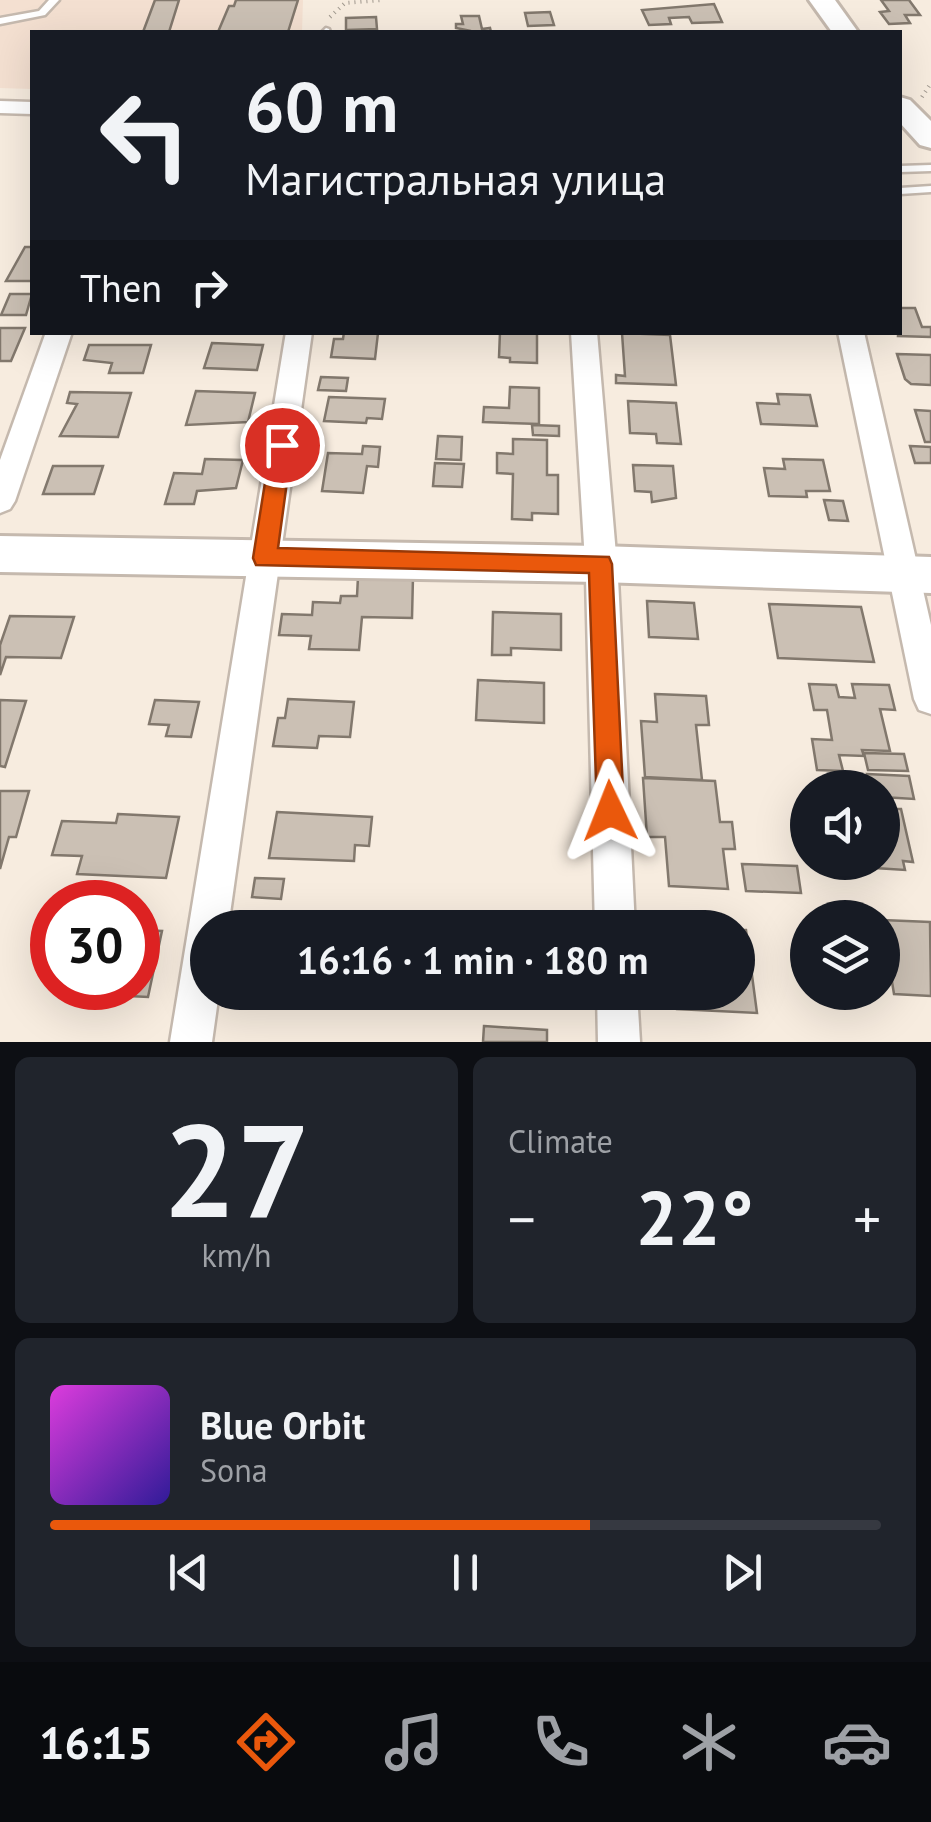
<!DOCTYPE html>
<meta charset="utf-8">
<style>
:root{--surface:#171b24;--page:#20242c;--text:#f1f3f6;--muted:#9ea1a6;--line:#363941;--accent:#ea580c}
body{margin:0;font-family:"PT Sans",sans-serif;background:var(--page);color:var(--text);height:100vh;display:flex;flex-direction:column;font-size:38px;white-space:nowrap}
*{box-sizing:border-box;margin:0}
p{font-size:32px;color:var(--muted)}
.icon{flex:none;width:55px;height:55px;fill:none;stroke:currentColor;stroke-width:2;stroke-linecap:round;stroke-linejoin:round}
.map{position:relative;height:1042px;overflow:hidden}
.details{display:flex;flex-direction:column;gap:15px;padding:15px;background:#0d0f14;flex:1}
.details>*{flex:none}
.banner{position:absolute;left:30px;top:30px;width:872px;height:305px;border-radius:0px;box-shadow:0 10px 40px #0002;background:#171b24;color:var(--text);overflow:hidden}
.fabs{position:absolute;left:790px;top:770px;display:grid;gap:20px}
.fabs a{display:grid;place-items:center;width:110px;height:110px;border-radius:50%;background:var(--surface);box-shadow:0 10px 40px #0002;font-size:50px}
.speed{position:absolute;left:30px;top:880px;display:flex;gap:20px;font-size:50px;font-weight:700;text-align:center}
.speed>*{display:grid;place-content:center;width:130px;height:130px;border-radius:50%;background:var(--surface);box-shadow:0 10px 40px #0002;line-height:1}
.speed .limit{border:15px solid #d22;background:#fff;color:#111}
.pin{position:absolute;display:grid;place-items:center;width:85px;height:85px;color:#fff;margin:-42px;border:5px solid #fff;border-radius:50%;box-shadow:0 2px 10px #0007}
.me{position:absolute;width:110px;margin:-55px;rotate:358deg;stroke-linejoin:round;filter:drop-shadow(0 0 8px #0008)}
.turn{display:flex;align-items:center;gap:35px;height:210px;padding:0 50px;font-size:45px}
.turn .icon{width:130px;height:130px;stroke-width:2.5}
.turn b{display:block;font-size:70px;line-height:85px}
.then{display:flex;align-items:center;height:95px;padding:0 50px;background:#0003;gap:20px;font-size:38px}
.big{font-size:75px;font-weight:600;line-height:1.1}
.details .tile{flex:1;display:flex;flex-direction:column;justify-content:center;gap:15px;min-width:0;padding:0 35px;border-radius:15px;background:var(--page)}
.details .dial{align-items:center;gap:0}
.dial b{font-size:130px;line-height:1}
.song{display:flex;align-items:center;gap:30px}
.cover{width:120px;height:120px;border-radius:15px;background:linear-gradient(135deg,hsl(300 70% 55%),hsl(250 70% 35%))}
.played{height:10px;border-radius:5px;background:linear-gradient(90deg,var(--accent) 65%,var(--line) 65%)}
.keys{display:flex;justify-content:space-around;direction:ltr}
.heat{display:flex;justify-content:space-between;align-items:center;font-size:55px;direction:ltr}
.details .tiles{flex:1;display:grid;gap:15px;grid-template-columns:1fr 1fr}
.tile:last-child{grid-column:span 2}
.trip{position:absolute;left:190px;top:910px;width:565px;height:100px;border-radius:50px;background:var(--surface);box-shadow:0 10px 40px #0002;font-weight:600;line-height:100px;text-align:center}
.menu{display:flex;height:160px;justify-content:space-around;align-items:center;background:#090b0e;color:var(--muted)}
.menu .icon{width:70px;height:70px}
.menu .on{color:var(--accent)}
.menu b{font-size:45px;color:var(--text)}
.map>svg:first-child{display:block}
</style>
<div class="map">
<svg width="931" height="1042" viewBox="0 0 931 1042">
<rect width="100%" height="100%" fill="#f7ecdf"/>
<polygon fill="#f4e0d1" points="0,0 303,0 302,32 32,32 32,89 0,88"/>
<g fill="#cbc0b4" stroke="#82786d" stroke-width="2.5">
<polygon points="155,0 179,0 169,32 143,32"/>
<polygon points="236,0 298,0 288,32 218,32 229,6 234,6"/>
<polygon points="881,0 909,0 920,15 905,15 910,23 889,24 880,12 889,11"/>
<polygon points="714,4 722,22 692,23 689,17 669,18 671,24 649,25 642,10"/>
<polygon points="550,12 554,25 528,26 525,13"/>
<polygon points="461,16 479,16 482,29 490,28 491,32 459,32 471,31 456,28 456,24 463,24"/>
<polygon points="376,17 377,29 346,30 346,18"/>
<polygon points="25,247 32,247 32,281 6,281"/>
<polygon points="10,294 32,294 26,315 1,315"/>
<polygon points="900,308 915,308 922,327 931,327 931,337 898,336"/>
<polygon points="0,328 25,328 11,361 0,361"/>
<polygon points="344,332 378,333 375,359 331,357 334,339 343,339"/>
<polygon points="500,332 537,332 537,363 510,362 510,358 499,357"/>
<polygon points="622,333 670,335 676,385 616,383 616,375 625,376"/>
<polygon points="212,343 263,345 257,370 204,368"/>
<polygon points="89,345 151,345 143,373 109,373 112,363 84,360"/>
<polygon points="897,354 931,355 931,385 911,384 905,379"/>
<polygon points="321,377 348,378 346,391 318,390"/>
<polygon points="510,387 539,388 539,424 483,422 484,407 509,408"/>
<polygon points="196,391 255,393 248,422 186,425"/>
<polygon points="70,392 131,393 118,437 60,436 77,404 67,403"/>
<polygon points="777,394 810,395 817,426 761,424 757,403 779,404"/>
<polygon points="329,397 385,399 382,419 367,418 366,423 324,421"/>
<polygon points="628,401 676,403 681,444 657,443 656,434 630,433"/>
<polygon points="915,410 931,411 931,442 925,442"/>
<polygon points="532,425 559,426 559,436 533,435"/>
<polygon points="438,436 462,437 461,460 436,459"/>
<polygon points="513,439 547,440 547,475 558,475 558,514 532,513 532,520 512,519 513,474 497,473 497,453 513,454"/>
<polygon points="363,446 380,447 378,467 367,466 363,493 322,491 328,453 362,454"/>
<polygon points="910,446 931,447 931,463 915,463"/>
<polygon points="205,459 243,460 236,488 197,491 194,504 165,504 174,473 202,474"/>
<polygon points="783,459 823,460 830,491 806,491 807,497 769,496 764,468 785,469"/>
<polygon points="435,463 464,464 462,487 433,486"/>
<polygon points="633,465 673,466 676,498 652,502 651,492 635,491"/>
<polygon points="53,466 103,466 94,494 43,494"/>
<polygon points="824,500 843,501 848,521 829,520"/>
<polygon points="358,577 413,577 412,618 362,617 359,650 309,649 311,636 279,635 282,614 312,615 313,602 340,603 341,596 357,596"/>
<polygon points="647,601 694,603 698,639 649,637"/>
<polygon points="769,604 861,607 874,662 778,658"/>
<polygon points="493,612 561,614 561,650 511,648 511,655 492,655"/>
<polygon points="10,616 74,617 61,658 6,657 0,675 0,645"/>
<polygon points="478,680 544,683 544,723 476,720"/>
<polygon points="809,684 836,685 839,697 855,698 852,684 889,685 895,710 880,709 890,751 862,750 864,756 839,755 843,771 817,770 812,739 832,740 827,710 814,710"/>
<polygon points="655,694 706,696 709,725 696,725 702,780 645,777 641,721 657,722"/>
<polygon points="288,699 354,702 350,737 319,736 317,748 273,746 278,718 285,718"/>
<polygon points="0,700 26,701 5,767 0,766"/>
<polygon points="155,700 199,702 191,737 166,736 169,725 149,724"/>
<polygon points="864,753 904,754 908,771 868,770"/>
<polygon points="867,774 909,776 914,799 882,797 882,788 870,788"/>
<polygon points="643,778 715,781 720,822 732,822 735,849 723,849 728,889 669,886 665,837 647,837"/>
<polygon points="0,791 29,791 16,837 9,837 0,869"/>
<polygon points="882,809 901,809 913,862 903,861 905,870 875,868 874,862 882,862"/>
<polygon points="277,812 372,817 369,846 355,845 354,861 269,858"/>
<polygon points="118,814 179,817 166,878 77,874 82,856 52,855 62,821 116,823"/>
<polygon points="742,864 797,866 801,893 746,891"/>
<polygon points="255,878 284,879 281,899 252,897"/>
<polygon points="882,920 930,922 931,996 894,994"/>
<polygon points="138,930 162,931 148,997 108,995 110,988 138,988"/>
<polygon points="738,930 746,930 757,1013 677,1009 676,992 738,992"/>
<polygon points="294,992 340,992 339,1005 292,1002"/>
<polygon points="472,992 565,992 565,1008 471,1003"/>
<polygon points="484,1026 547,1030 547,1042 483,1042"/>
</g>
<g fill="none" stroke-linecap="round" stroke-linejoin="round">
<defs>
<g id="lane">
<polygon points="49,0 59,0 45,15 0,24 0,18 39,11"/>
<polygon points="326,28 329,29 330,32 322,32"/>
<polygon points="931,165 931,171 900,172 900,166"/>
<polygon points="931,186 931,192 900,194 900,188"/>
</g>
<g id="street">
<polygon points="0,101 32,102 32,114 0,113"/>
<polygon points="46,332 72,332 15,501 10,509 0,513 0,460"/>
<polygon points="286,332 312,332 228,928 208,928 208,992 219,992 212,1042 170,1042"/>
<polygon points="571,332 597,332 618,578 635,928 595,928 586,578"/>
<polygon points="838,332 864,332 931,625 931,714 919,710 914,699"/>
<polygon points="597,992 637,992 640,1042 598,1042"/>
</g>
<g id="secondary">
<polygon points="809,0 835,0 858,32 832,32"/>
<polygon points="900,97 910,100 931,121 931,148 920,145 900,123"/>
<polygon points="0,536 600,546 931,557 931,593 600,582 0,572"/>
</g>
</defs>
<use href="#lane" stroke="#c5b9ae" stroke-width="5"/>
<use href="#street" stroke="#c5b9ae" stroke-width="5"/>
<use href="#secondary" stroke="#c5b9ae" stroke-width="6"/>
<g stroke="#a0988e" stroke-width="4" stroke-dasharray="1 5" stroke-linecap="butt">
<polyline points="330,17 345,3 381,0"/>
<polyline points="922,97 931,83"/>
</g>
<use href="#lane" fill="#fff" fill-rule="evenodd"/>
<use href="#street" fill="#fff" fill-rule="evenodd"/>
<use href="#secondary" fill="#fff" fill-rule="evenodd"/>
</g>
<polygon fill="#ea580c" stroke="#983908" stroke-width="2.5" points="282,437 292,445 278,548 609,557 612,564 624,811 620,821 610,825 601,821 597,811 589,573 256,565 253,558 271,445"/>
</svg>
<div class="fabs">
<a><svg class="icon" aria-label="sound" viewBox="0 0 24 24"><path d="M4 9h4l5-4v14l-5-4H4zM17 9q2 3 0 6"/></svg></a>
<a><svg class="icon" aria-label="layers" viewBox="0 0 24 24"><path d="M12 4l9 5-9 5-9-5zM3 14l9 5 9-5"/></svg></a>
</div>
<div class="speed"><div class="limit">30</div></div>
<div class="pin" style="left:282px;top:445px;background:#d93025"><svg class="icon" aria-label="arrive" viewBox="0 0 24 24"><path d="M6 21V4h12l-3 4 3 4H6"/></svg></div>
<svg class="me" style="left:610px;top:811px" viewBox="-20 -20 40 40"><path d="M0-17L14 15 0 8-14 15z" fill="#ea580c" stroke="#fff" stroke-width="4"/></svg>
<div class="trip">16:16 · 1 min · 180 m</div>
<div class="banner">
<div class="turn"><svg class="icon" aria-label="left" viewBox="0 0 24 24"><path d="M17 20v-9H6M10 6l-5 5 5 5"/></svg><div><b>60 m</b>Магистральная улица</div></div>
<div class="then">Then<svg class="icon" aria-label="right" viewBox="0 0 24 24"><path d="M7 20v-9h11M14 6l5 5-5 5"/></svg></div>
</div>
</div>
<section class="details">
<div class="tiles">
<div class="tile dial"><b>27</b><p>km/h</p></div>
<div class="tile"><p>Climate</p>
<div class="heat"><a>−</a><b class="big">22°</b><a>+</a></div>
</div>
<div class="tile">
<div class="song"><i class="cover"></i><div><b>Blue Orbit</b><p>Sona</p></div></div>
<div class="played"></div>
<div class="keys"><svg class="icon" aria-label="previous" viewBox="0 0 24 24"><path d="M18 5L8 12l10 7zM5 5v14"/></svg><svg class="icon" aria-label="pause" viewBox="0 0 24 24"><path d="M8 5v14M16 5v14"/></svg><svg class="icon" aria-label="next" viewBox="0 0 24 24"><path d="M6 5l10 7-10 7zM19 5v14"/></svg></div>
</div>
</div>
</section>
<nav class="menu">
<b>16:15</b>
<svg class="icon on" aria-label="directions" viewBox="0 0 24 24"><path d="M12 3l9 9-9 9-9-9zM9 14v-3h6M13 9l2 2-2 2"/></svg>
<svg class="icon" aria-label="music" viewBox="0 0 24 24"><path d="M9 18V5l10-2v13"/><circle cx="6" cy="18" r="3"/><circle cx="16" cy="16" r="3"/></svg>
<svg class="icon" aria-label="phone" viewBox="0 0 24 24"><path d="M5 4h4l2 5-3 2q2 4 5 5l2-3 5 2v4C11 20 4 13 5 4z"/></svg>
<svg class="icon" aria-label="climate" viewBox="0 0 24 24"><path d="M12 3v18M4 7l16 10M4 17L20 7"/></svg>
<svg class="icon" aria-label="car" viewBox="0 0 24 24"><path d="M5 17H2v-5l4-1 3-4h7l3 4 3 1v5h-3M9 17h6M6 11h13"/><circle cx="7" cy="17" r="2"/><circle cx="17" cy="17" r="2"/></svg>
</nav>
